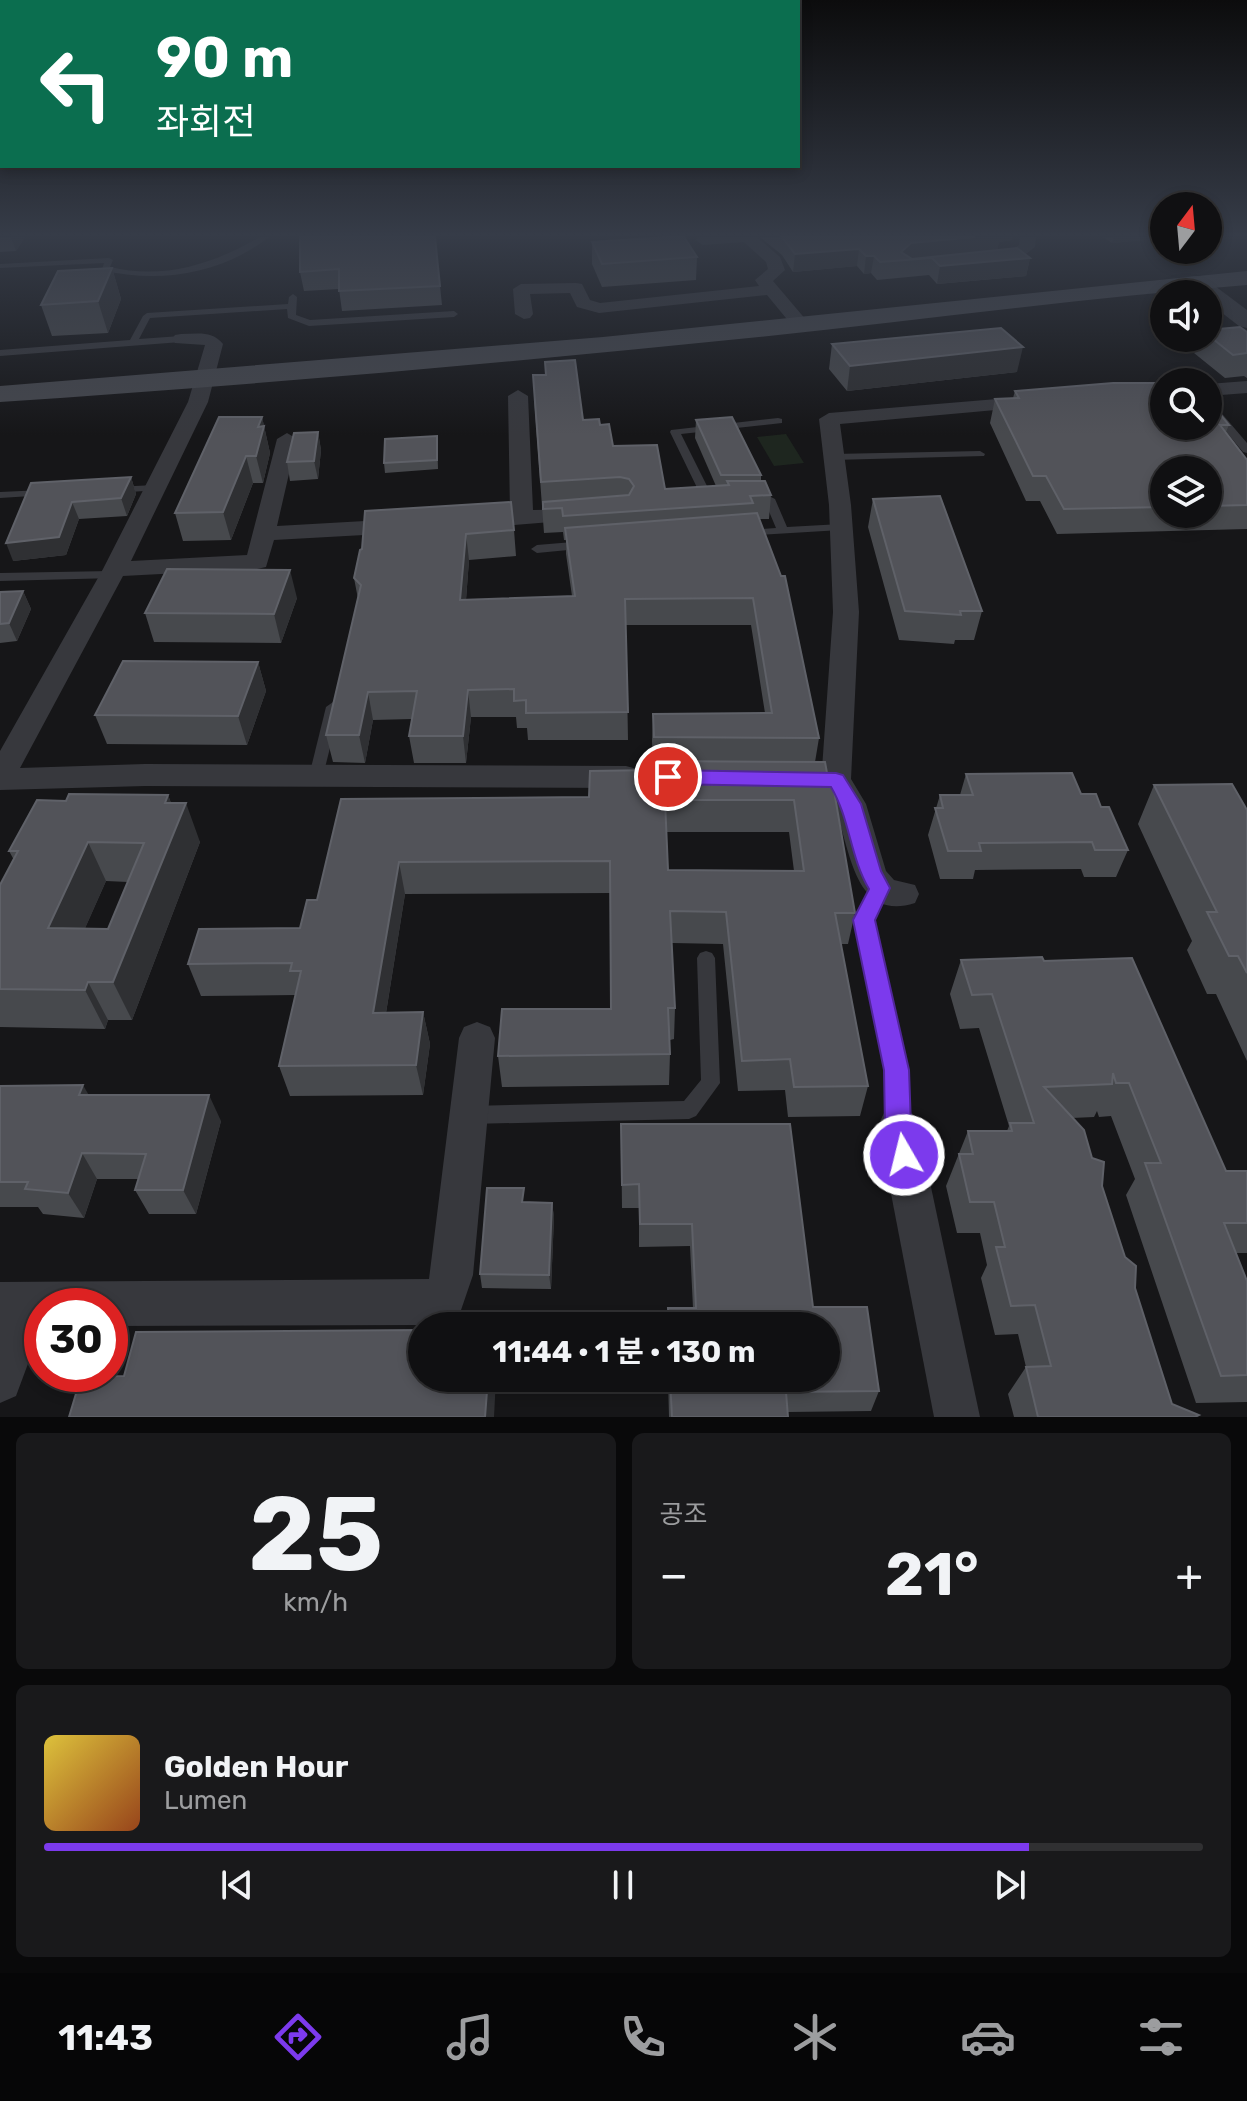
<!DOCTYPE html>
<html lang="ko">
<meta charset="utf-8">
<style>
:root{--surface:#101012;--page:#19191b;--text:#f1f3f6;--muted:#9c9d9f;--line:#303032;--accent:#7c3aed}
body{margin:0;font-family:Rubik,"Noto Sans KR",sans-serif;background:var(--page);color:var(--text);height:100vh;display:flex;flex-direction:column;font-size:30px;white-space:nowrap}
*{box-sizing:border-box;margin:0}
p{font-size:26px;color:var(--muted)}
.icon{flex:none;width:44px;height:44px;fill:none;stroke:currentColor;stroke-width:2;stroke-linecap:round;stroke-linejoin:round}
.map{position:relative;height:1417px;overflow:hidden}
.panel{display:flex;flex-direction:column;gap:16px;padding:16px;background:#09090a;flex:1}
.panel>*{flex:none}
.banner{position:absolute;left:0px;top:0px;width:800px;height:168px;box-shadow:0 4px 12px #0003,0 0 0 2px var(--line);background:#0b6e4f;color:#fff;overflow:hidden}
.needle{width:52px;rotate:16deg}
.controls{position:absolute;left:1150px;top:192px;display:grid;gap:16px}
.controls a{display:grid;place-items:center;width:72px;height:72px;border-radius:50%;background:var(--surface);box-shadow:0 4px 12px #0003,0 0 0 2px var(--line);font-size:40px}
.speed{position:absolute;left:24px;top:1288px;display:flex;gap:16px;font-size:40px;font-weight:700;text-align:center}
.speed>*{display:grid;place-content:center;width:104px;height:104px;border-radius:50%;background:var(--surface);box-shadow:0 4px 12px #0003,0 0 0 2px var(--line);line-height:1}
.speed .limit{border:12px solid #d22;background:#fff;color:#111}
.pin{position:absolute;display:grid;place-items:center;width:68px;height:68px;color:#fff;margin:-34px;border:4px solid #fff;border-radius:50%;box-shadow:0 2px 8px #0007}
.me{position:absolute;width:88px;margin:-44px;rotate:352deg;stroke-linejoin:round;filter:drop-shadow(0 0 6px #0008)}
.turn{display:flex;align-items:center;gap:28px;height:168px;padding:0 24px;font-size:36px}
.turn .icon{width:104px;height:104px;stroke-width:2.5}
.turn b{display:block;font-size:56px;line-height:68px}
.big{font-size:60px;font-weight:700;line-height:1.1}
.panel .tile{flex:1;display:flex;flex-direction:column;justify-content:center;gap:12px;min-width:0;padding:0 28px;border-radius:12px;background:var(--page)}
.panel .dial{align-items:center;gap:0}
.dial b{font-size:104px;line-height:1}
.song{display:flex;align-items:center;gap:24px}
.cover{width:96px;height:96px;border-radius:12px;background:linear-gradient(135deg,hsl(50 70% 55%),hsl(20 70% 35%))}
.played{height:8px;border-radius:4px;background:linear-gradient(90deg,var(--accent) 85%,var(--line) 85%)}
.keys{display:flex;justify-content:space-around;direction:ltr}
.heat{display:flex;justify-content:space-between;align-items:center;font-size:44px;direction:ltr}
.panel .tiles{flex:1;display:grid;gap:16px;grid-template-columns:1fr 1fr}
.tile:last-child{grid-column:span 2}
.trip{position:absolute;left:408px;top:1312px;width:432px;height:80px;border-radius:40px;background:var(--surface);box-shadow:0 4px 12px #0003,0 0 0 2px var(--line);font-weight:700;line-height:80px;text-align:center}
.tab-bar{display:flex;height:128px;justify-content:space-around;align-items:center;background:#060607;color:var(--muted)}
.tab-bar .icon{width:56px;height:56px}
.tab-bar .current{color:var(--accent)}
.tab-bar b{font-size:36px;color:var(--text)}
.map>svg:first-child{display:block}
</style>
<div class="map">
<svg width="1247" height="1417" viewBox="0 0 1247 1417">
<rect width="100%" height="100%" fill="#161618"/>
<polygon fill="#1e261f" points="786,434 804,463 774,466 757,437"/>
<g fill="none" stroke-linecap="round" stroke-linejoin="round">
<g fill="#37383d" fill-rule="evenodd">
<path d="M260,237H269C222,274 159,284 102,270L104,263L0,268V264L109,258L113,260L110,267C164,280 213,264 260,237Z"/>
<polygon points="293,294 297,297 296,315 310,320 454,311 458,314 454,317 309,326 288,318 287,309 150,318 139,339 181,336 186,339 181,342 0,356 0,350 130,340 143,316 147,313 288,304 289,297"/>
<polygon points="1208,401 1212,402 1247,443 1247,453 1243,452 1208,410"/>
<polygon points="778,418 782,419 782,423 681,434 714,500 712,502 704,502 670,432 671,430"/>
<polygon points="980,451 985,454 984,456 833,460 828,457 833,454"/>
<polygon points="155,485 161,488 159,490 115,493 109,490 115,487"/>
<polygon points="43,490 49,493 47,495 0,498 0,492"/>
<polygon points="769,496 775,499 787,527 841,524 847,527 841,530 741,536 741,532 745,530 776,528 765,502 753,501 751,499 757,496"/>
<polygon points="585,541 589,542 589,548 537,553 531,549 537,545"/>
<polygon points="111,571 115,572 117,575 115,578 0,581 0,573"/>
<polygon points="333,702 340,707 323,776 321,780 311,780 309,776 326,707"/>
<polygon points="880,882 886,883 888,888 872,920 905,1070 908,1125 905,1131 898,1134 891,1131 888,1125 887,1070 856,920 874,883"/>
<polygon points="706,951 712,953 715,958 720,1083 696,1116 689,1119 470,1124 463,1121 460,1115 463,1109 470,1106 684,1101 701,1080 697,958 700,953"/>
</g>
<g fill="#37383d" fill-rule="evenodd">
<polygon points="698,237 757,237 780,257 785,270 773,281 807,321 810,325 807,329 795,329 767,295 599,313 577,307 570,293 530,294 533,314 530,318 524,319 515,314 513,289 521,284 576,283 582,284 590,300 600,303 759,286 755,280 768,269 766,262 744,242 703,245 695,240"/>
<polygon points="1020,237 1036,237 1035,247 1018,260 986,266 978,261 980,258 1007,253 1019,245"/>
<path d="M181,334C197,334 212,330 223,344L208,402L131,561L247,555L277,439L287,433L297,439L277,526L400,519L408,521L412,526L408,531L400,533L274,540L266,567L257,569L123,576L20,768L145,764L626,766L637,769L641,777L637,785L626,788L145,786L0,790V751L103,569L188,402L205,345L175,343L172,339L175,335Z"/>
<polygon points="1247,381 1247,393 1208,396 1208,384"/>
<polygon points="518,390 528,396 533,510 588,509 591,514 588,519 477,528 469,526 465,521 469,516 510,512 508,396"/>
<path d="M1032,396L1039,398L1042,402L1039,406L840,424L851,505L859,612L851,779L866,804L886,871L894,880L915,885L919,894L915,903C846,925 851,829 827,791L785,788L781,780L785,772L822,769L833,612L829,505L819,419L829,413Z"/>
<polygon points="477,1022 490,1027 495,1038 473,1275 460,1313 420,1325 110,1326 110,1306 42,1306 42,1326 16,1396 0,1403 0,1282 429,1279 459,1038 464,1027"/>
<polygon points="898,1108 912,1113 918,1126 980,1417 934,1417 878,1126 884,1113"/>
</g>
<path fill="#37383d" fill-rule="evenodd" d="M1195,276L1203,277L1247,310V328L1239,326L1208,302V294C1197,294 1191,291 1184,282L1187,277Z"/>
<path fill="#45474d" fill-rule="evenodd" d="M1247,271V285C1084,298 922,320 759,337C506,363 253,385 0,402V386L603,337Z"/>
</g>
<g fill="#47494d" fill-rule="evenodd">
<polygon points="0,237 25,237 16,251 0,252"/>
<polygon points="435,237 442,305 342,311 339,289 304,291 300,272"/>
<polygon points="760,237 1013,237 1012,240 999,242 997,250 1030,258 1026,276 937,284 929,275 877,280 871,273 864,274 857,266 793,272 782,255"/>
<polygon points="1103,237 1164,237 1164,238 1112,243"/>
<polygon points="592,242 697,257 696,280 602,287 592,264"/>
<polygon points="112,268 121,299 108,333 52,336 41,305"/>
<polygon points="1208,330 1247,332 1247,378 1244,376 1225,378 1194,353 1199,338 1208,338"/>
<polygon points="832,344 1017,372 847,391 829,369"/>
<path d="M545,362L583,420L600,425L613,446L665,489L716,486L695,438L696,420L761,475V481L771,495L769,519H760L819,738L815,762L855,913L848,944H841L868,1086L860,1116L788,1117L785,1090L738,1091L723,944L672,943L675,1008L674,1039L670,1040V1054L669,1085L502,1087L498,1056L611,1009V893L405,894L386,1013L423,1012L430,1044L423,1095L290,1096L279,1066L296,995L201,996L188,964L300,928L317,900L341,799L589,797L655,770V765H653L652,741L653,714L765,713L751,625H626L628,740H528L527,728H517L516,717H471L466,763H414L409,736L412,719L373,720L365,763L333,762L326,735L358,599L354,578L362,549L365,511L514,530L516,556L469,560L466,600L572,596L566,554V540H564L563,532L544,533L534,398L546,375ZM666,832H789L794,871L668,870Z"/>
<path d="M1015,391L1229,425L1226,432L1247,460V529L1057,534L1040,501H1026L990,423L995,399L1013,398ZM1164,470H1208V514H1164Z"/>
<polygon points="262,417 270,453 263,483 253,483 231,540 183,541 175,513"/>
<polygon points="318,432 321,450 318,479 290,481 287,462"/>
<polygon points="437,436 438,469 385,473 384,463"/>
<polygon points="131,477 136,494 127,516 79,519 66,555 13,561 31,483"/>
<polygon points="873,499 982,611 974,640 955,640 954,644 899,640 868,527"/>
<polygon points="23,591 31,609 17,641 0,643 0,592"/>
<polygon points="297,598 281,643 154,642 145,613"/>
<polygon points="258,662 266,691 247,745 107,744 95,715"/>
<polygon points="966,774 1081,794 1101,807 1128,850 1116,877 1084,877 1081,869 975,870 973,879 940,879 928,835 940,795 960,795"/>
<polygon points="1154,785 1247,810 1247,1061 1216,994 1207,994 1187,950 1192,941 1138,824"/>
<path d="M168,795L171,803L200,842L132,1020H108L105,1029L0,1027V885L14,860L9,851L66,801ZM106,881L128,882L108,929L85,928Z"/>
<polygon points="961,960 1044,961 1226,1171 1247,1171 1247,1253 1236,1253 1247,1281 1247,1402 1196,1403 1126,1195 1135,1179 1111,1116 1099,1117 1097,1111 1094,1117 1072,1118 1102,1186 1172,1404 1196,1417 1014,1417 1008,1394 1026,1367 1018,1334 995,1335 981,1278 987,1265 980,1233 957,1233 946,1186 968,1131 1007,1131 1009,1126 979,1028 960,1029 950,994"/>
<polygon points="0,1086 89,1095 221,1121 196,1214 149,1214 135,1190 138,1179 97,1179 84,1218 43,1214 38,1207 0,1207"/>
<polygon points="621,1124 813,1307 879,1391 871,1411 788,1412 788,1417 669,1417 668,1378 826,1378 826,1326 667,1326 668,1308 693,1308 690,1246 639,1247 639,1208 622,1208"/>
<polygon points="525,1202 552,1203 554,1217 551,1289 482,1288 480,1274"/>
</g>
<g fill="#2f3033">
<polygon points="11,237 25,237 16,251"/>
<polygon points="975,237 1013,237 1012,240 999,242 997,251 899,261 901,252 911,243"/>
<polygon points="1114,237 1164,237 1164,238 1112,243"/>
<polygon points="859,249 857,266 793,272 795,254"/>
<polygon points="866,256 874,256 871,273 864,274"/>
<polygon points="1030,258 1026,276 937,284 940,266"/>
<polygon points="112,268 121,299 108,333 98,301"/>
<polygon points="1023,347 1017,372 847,391 850,366"/>
<polygon points="262,417 270,453 263,483 256,456 258,427"/>
<polygon points="318,432 321,450 318,479 314,461"/>
<polygon points="246,456 253,483 231,540 223,512"/>
<polygon points="131,477 136,494 127,516 121,498"/>
<polygon points="72,502 79,519 66,555 13,561 6,543"/>
<polygon points="466,534 469,560 464,626 460,600"/>
<polygon points="290,570 297,598 281,643 274,614"/>
<polygon points="23,591 31,609 17,641 9,623"/>
<polygon points="258,662 266,691 247,745 238,716"/>
<polygon points="468,690 471,717 466,763 463,736"/>
<polygon points="368,692 373,720 365,763 359,735"/>
<polygon points="168,795 178,822 186,803 200,842 132,1020 113,982"/>
<polygon points="88,842 106,881 68,967 48,928"/>
<polygon points="399,862 405,894 381,1044 373,1013"/>
<polygon points="88,982 108,1020 105,1029 85,990"/>
<polygon points="423,1012 430,1044 423,1095 416,1065"/>
<polygon points="83,1085 98,1111 79,1095"/>
<polygon points="209,1095 221,1121 196,1214 183,1190"/>
<polygon points="82,1153 97,1179 84,1218 68,1193"/>
<polygon points="552,1203 554,1217 551,1289 549,1275"/>
<polygon points="488,1378 496,1378 494,1417 485,1417"/>
</g>
<g fill="#525359" stroke="#5f6168" stroke-width="2" fill-rule="evenodd">
<polygon points="300,237 435,237 440,286 339,291 339,269 300,272"/>
<polygon points="668,237 684,237 697,257 602,264 592,242"/>
<polygon points="782,237 975,237 911,243 901,252 912,259 1017,248 1030,258 940,266 932,258 880,262 874,256 866,256 859,249 795,254"/>
<polygon points="112,268 98,301 41,305 58,271"/>
<polygon points="1240,327 1247,332 1247,353 1233,355 1208,335 1208,330"/>
<polygon points="1001,328 1023,347 850,366 832,344"/>
<polygon points="575,360 583,420 599,419 600,425 609,424 613,446 657,445 665,489 729,485 727,481 765,481 771,495 750,496 753,503 563,516 562,508 543,509 543,502 629,495 634,486 629,479 620,477 541,482 533,375 546,375 545,362"/>
<polygon points="1113,383 1164,383 1164,426 1208,426 1208,399 1229,425 1220,425 1247,460 1247,505 1208,506 1208,470 1164,470 1164,507 1064,509 1046,476 1033,476 995,399 1019,398 1015,391"/>
<polygon points="219,417 262,417 258,427 264,426 256,456 246,456 223,512 175,513"/>
<polygon points="732,417 761,475 721,475 696,420"/>
<polygon points="318,432 314,461 287,462 294,433"/>
<polygon points="437,436 437,460 384,463 385,439"/>
<polygon points="131,477 121,498 72,502 59,537 6,543 31,483"/>
<polygon points="940,496 982,611 960,611 961,615 905,611 873,499"/>
<polygon points="511,502 514,530 466,534 460,600 575,596 565,528 757,513 781,576 785,576 819,738 654,737 653,714 772,713 753,598 625,599 628,712 526,713 526,700 514,701 514,689 468,690 463,736 409,736 417,691 368,692 359,735 326,735 361,585 354,578 360,550 362,549 365,511"/>
<polygon points="167,569 290,570 274,614 145,613"/>
<polygon points="23,591 9,623 0,624 0,592"/>
<polygon points="123,661 258,662 238,716 95,715"/>
<path d="M655,761L825,762L827,773H831L855,913H835L868,1086L794,1087L790,1059L742,1061L726,912L670,911L675,1008H668L670,1054L498,1056L502,1009H611L610,861L399,862L373,1013L423,1012L416,1065L279,1066L301,971H290L292,963L188,964L199,929L300,928L307,900H317L341,799L589,797L590,771L656,770ZM665,800H794L804,871L668,870Z"/>
<polygon points="1072,773 1081,794 1096,794 1101,807 1109,807 1128,850 1095,850 1092,842 979,843 981,851 948,851 935,808 943,808 940,795 973,795 966,774"/>
<polygon points="1232,784 1247,810 1247,973 1238,956 1229,956 1207,912 1217,912 1154,785"/>
<path d="M69,794L168,795L165,803H186L113,982H88L85,990L0,989V885L18,851H9L37,800L66,801ZM88,842L144,843L108,929L48,928Z"/>
<polygon points="1042,957 1044,961 1132,958 1226,1171 1247,1171 1247,1223 1224,1223 1247,1281 1247,1375 1221,1376 1145,1163 1161,1163 1129,1083 1116,1083 1113,1073 1112,1084 1044,1087 1084,1130 1092,1158 1104,1162 1102,1186 1125,1257 1136,1266 1135,1288 1172,1404 1199,1415 1195,1417 1038,1417 1026,1367 1051,1366 1035,1305 1011,1306 996,1247 1005,1247 994,1202 970,1202 959,1154 973,1154 968,1131 1012,1131 1010,1123 1034,1123 992,994 972,995 961,960"/>
<polygon points="83,1085 79,1095 209,1095 183,1190 135,1190 146,1154 82,1153 68,1193 25,1189 28,1182 0,1182 0,1086"/>
<polygon points="621,1124 790,1124 813,1307 867,1307 879,1391 786,1392 788,1417 672,1417 670,1378 826,1378 826,1326 669,1326 668,1308 696,1308 692,1224 640,1224 639,1184 622,1185"/>
<polygon points="487,1188 524,1188 522,1202 552,1203 549,1275 480,1274"/>
<polygon points="422,1330 422,1378 488,1378 485,1417 69,1417 81,1377 124,1376 136,1332"/>
</g>
<linearGradient id="sky" x2="0" y2="1"><stop stop-color="#0c0c0d"/><stop offset="0.54" stop-color="#363c48"/><stop offset="1" stop-color="#363c48" stop-opacity="0"/></linearGradient>
<rect width="1247" height="435" fill="url(#sky)"/>
<path fill="#7c3aed" stroke="#51269a" stroke-width="2" d="M668,770L836,773L843,775L861,804L881,871L890,888L875,920L909,1070L911,1126L917,1155L913,1163L904,1167L895,1163L885,1126L884,1070L853,920L869,889C850,857 850,819 831,787L668,784L658,777Z"/>
</svg>
<div class="controls">
<a><svg class="needle" viewBox="-14 -14 28 28"><path d="M0-13l5 13h-10z" fill="#e53935"/><path d="M0 13l5-13h-10z" fill="#9c9d9f"/></svg></a>
<a><svg class="icon" aria-label="sound" viewBox="0 0 24 24"><path d="M4 9h4l5-4v14l-5-4H4zM17 9q2 3 0 6"/></svg></a>
<a><svg class="icon" aria-label="search" viewBox="0 0 24 24"><circle cx="10" cy="10" r="6"/><path d="M15 15l6 6"/></svg></a>
<a><svg class="icon" aria-label="layers" viewBox="0 0 24 24"><path d="M12 4l9 5-9 5-9-5zM3 14l9 5 9-5"/></svg></a>
</div>
<div class="speed"><div class="limit">30</div></div>
<div class="pin" style="left:668px;top:777px;background:#d93025"><svg class="icon" aria-label="arrive" viewBox="0 0 24 24"><path d="M6 21V4h12l-3 4 3 4H6"/></svg></div>
<svg class="me" style="left:904px;top:1155px" viewBox="-20 -20 40 40"><circle r="17" fill="#7c3aed" stroke="#fff" stroke-width="3"/><path d="M0-11L8 9 0 5-8 9z" fill="#fff"/></svg>
<div class="trip">11:44 · 1 분 · 130 m</div>
<div class="banner">
<div class="turn"><svg class="icon" aria-label="left" viewBox="0 0 24 24"><path d="M17 20v-9H6M10 6l-5 5 5 5"/></svg><div><b>90 m</b>좌회전</div></div>
</div>
</div>
<section class="panel">
<div class="tiles">
<div class="tile dial"><b>25</b><p>km/h</p></div>
<div class="tile"><p>공조</p>
<div class="heat"><a>−</a><b class="big">21°</b><a>+</a></div>
</div>
<div class="tile">
<div class="song"><i class="cover"></i><div><b>Golden Hour</b><p>Lumen</p></div></div>
<div class="played"></div>
<div class="keys"><svg class="icon" aria-label="previous" viewBox="0 0 24 24"><path d="M18 5L8 12l10 7zM5 5v14"/></svg><svg class="icon" aria-label="pause" viewBox="0 0 24 24"><path d="M8 5v14M16 5v14"/></svg><svg class="icon" aria-label="next" viewBox="0 0 24 24"><path d="M6 5l10 7-10 7zM19 5v14"/></svg></div>
</div>
</div>
</section>
<nav class="tab-bar">
<b>11:43</b>
<svg class="icon current" aria-label="directions" viewBox="0 0 24 24"><path d="M12 3l9 9-9 9-9-9zM9 14v-3h6M13 9l2 2-2 2"/></svg>
<svg class="icon" aria-label="music" viewBox="0 0 24 24"><path d="M9 18V5l10-2v13"/><circle cx="6" cy="18" r="3"/><circle cx="16" cy="16" r="3"/></svg>
<svg class="icon" aria-label="phone" viewBox="0 0 24 24"><path d="M5 4h4l2 5-3 2q2 4 5 5l2-3 5 2v4C11 20 4 13 5 4z"/></svg>
<svg class="icon" aria-label="climate" viewBox="0 0 24 24"><path d="M12 3v18M4 7l16 10M4 17L20 7"/></svg>
<svg class="icon" aria-label="car" viewBox="0 0 24 24"><path d="M5 17H2v-5l4-1 3-4h7l3 4 3 1v5h-3M9 17h6M6 11h13"/><circle cx="7" cy="17" r="2"/><circle cx="17" cy="17" r="2"/></svg>
<svg class="icon" aria-label="filters" viewBox="0 0 24 24"><path d="M4 7h16M4 17h16"/><circle cx="9" cy="7" r="2"/><circle cx="15" cy="17" r="2"/></svg>
</nav>
